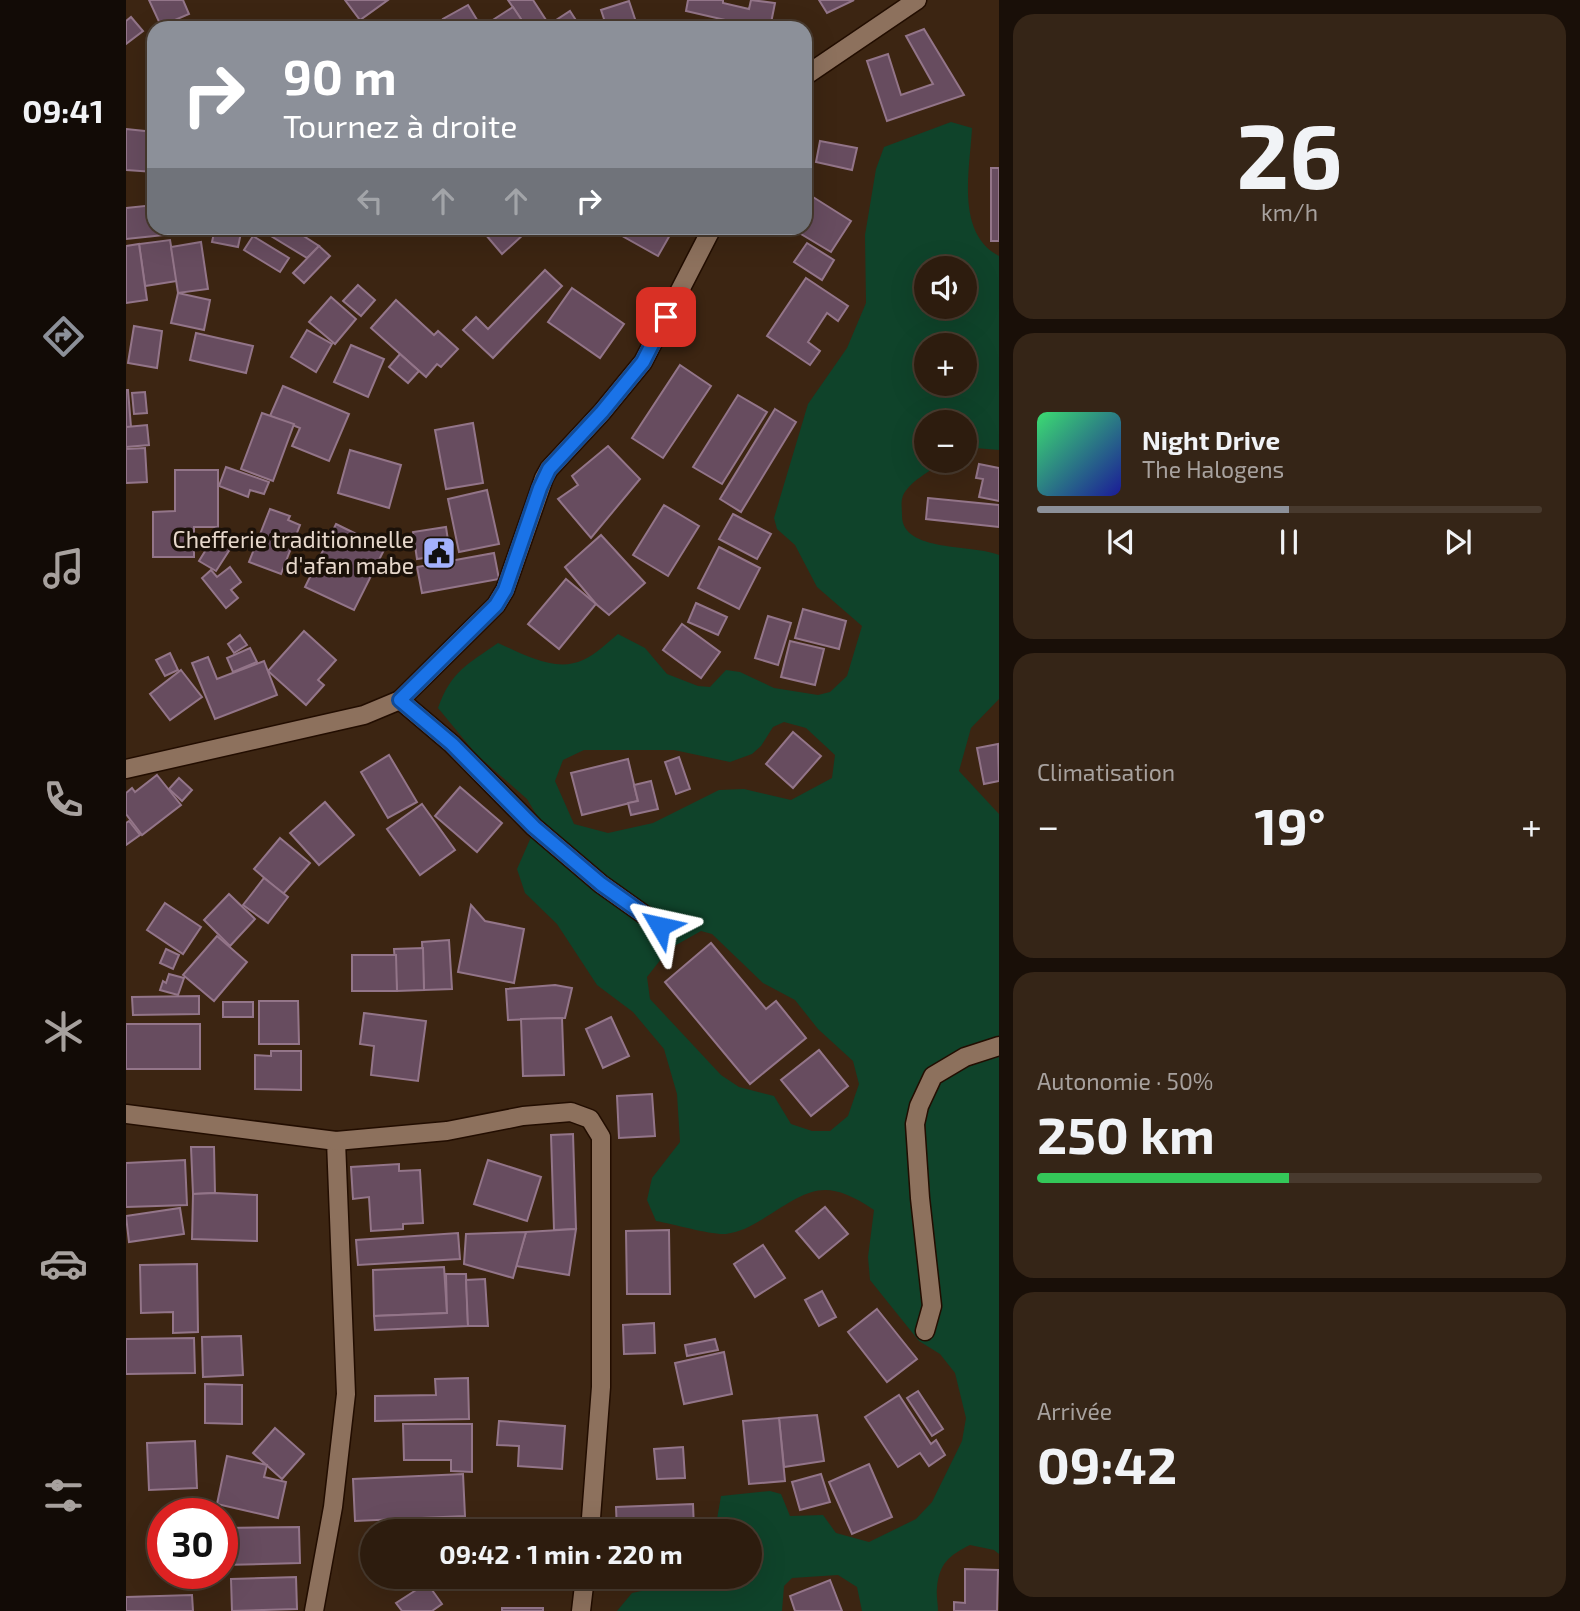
<!DOCTYPE html>
<html lang="fr">
<meta charset="utf-8">
<style>
:root{--surface:#2d1c0e;--page:#352517;--text:#f1f3f6;--muted:#a7a19e;--line:#483a2e;--accent:#8c9099}
body{margin:0;font-family:"Exo 2",sans-serif;background:var(--page);color:var(--text);height:100vh;display:flex;flex-direction:column;font-size:26px;white-space:nowrap}
*{box-sizing:border-box;margin:0}
p{font-size:23px;color:var(--muted)}
.icon{flex:none;width:38px;height:38px;fill:none;stroke:currentColor;stroke-width:2;stroke-linecap:round;stroke-linejoin:round}
.map{position:relative;flex:1;overflow:hidden}
.drawer{display:flex;flex-direction:column;gap:14px;padding:14px;background:#190f08;width:581px}
.drawer>*{flex:none}
.top-card{position:absolute;left:21px;top:21px;width:665px;height:214px;border-radius:21px;box-shadow:0 7px 28px #0002,0 0 0 2px var(--line);background:#8c9099;color:#fff;overflow:hidden}
.buttons{position:absolute;left:788px;top:256px;display:grid;gap:14px}
.buttons a{display:grid;place-items:center;width:63px;height:63px;border-radius:50%;background:var(--surface);box-shadow:0 7px 28px #0002,0 0 0 2px var(--line);font-size:35px}
.speed{position:absolute;left:21px;top:1498px;display:flex;gap:14px;font-size:35px;font-weight:700;text-align:center}
.speed>*{display:grid;place-content:center;width:91px;height:91px;border-radius:50%;background:var(--surface);box-shadow:0 7px 28px #0002,0 0 0 2px var(--line);line-height:1}
.speed .limit{border:10px solid #d22;background:#fff;color:#111}
.pin{position:absolute;display:grid;place-items:center;width:60px;height:60px;color:#fff;margin:-30px;border-radius:14px;box-shadow:0 4px 10px #0006}
.me{position:absolute;width:77px;margin:-38px;rotate:306deg;stroke-linejoin:round;filter:drop-shadow(0 0 5px #0008)}
.turn{display:flex;align-items:center;gap:24px;height:147px;padding:0 21px;font-size:32px}
.turn .icon{width:91px;height:91px;stroke-width:2.5}
.turn b{display:block;font-size:49px;line-height:60px}
.lanes{display:flex;align-items:center;height:66px;padding:0 21px;background:#0003;justify-content:center;gap:35px;direction:ltr}
.lanes .off{opacity:.35}
.big{font-size:52px;font-weight:700;line-height:1.1}
.drawer .widget{flex:1;display:flex;flex-direction:column;justify-content:center;gap:10px;min-width:0;padding:0 24px;border-radius:21px;background:var(--page)}
.drawer .dial{align-items:center;gap:0}
.dial b{font-size:91px;line-height:1}
.song{display:flex;align-items:center;gap:21px}
.cover{width:84px;height:84px;border-radius:10px;background:linear-gradient(135deg,hsl(140 70% 55%),hsl(240 70% 35%))}
.played{height:7px;border-radius:4px;background:linear-gradient(90deg,var(--accent) 50%,var(--line) 50%)}
.keys{display:flex;justify-content:space-around;direction:ltr}
.heat{display:flex;justify-content:space-between;align-items:center;font-size:38px;direction:ltr}
.charge{height:10px;border-radius:5px;background:linear-gradient(90deg,#34c759 50%,var(--line) 0)}
.trip{position:absolute;left:234px;top:1519px;width:402px;height:70px;border-radius:35px;background:var(--surface);box-shadow:0 7px 28px #0002,0 0 0 2px var(--line);font-weight:700;line-height:70px;text-align:center}
main{display:flex;flex:1;min-height:0}
.tabs{display:flex;flex-direction:column;width:126px;justify-content:space-around;align-items:center;background:#120b06;color:var(--muted)}
.tabs .icon{width:49px;height:49px}
.tabs .active{color:var(--accent)}
.tabs b{font-size:32px;color:var(--text)}
.map>svg:first-child{display:block}
</style>
<main>
<nav class="tabs">
<b>09:41</b>
<svg class="icon active" aria-label="directions" viewBox="0 0 24 24"><path d="M12 3l9 9-9 9-9-9zM9 14v-3h6M13 9l2 2-2 2"/></svg>
<svg class="icon" aria-label="music" viewBox="0 0 24 24"><path d="M9 18V5l10-2v13"/><circle cx="6" cy="18" r="3"/><circle cx="16" cy="16" r="3"/></svg>
<svg class="icon" aria-label="phone" viewBox="0 0 24 24"><path d="M5 4h4l2 5-3 2q2 4 5 5l2-3 5 2v4C11 20 4 13 5 4z"/></svg>
<svg class="icon" aria-label="climate" viewBox="0 0 24 24"><path d="M12 3v18M4 7l16 10M4 17L20 7"/></svg>
<svg class="icon" aria-label="car" viewBox="0 0 24 24"><path d="M5 17H2v-5l4-1 3-4h7l3 4 3 1v5h-3M9 17h6M6 11h13"/><circle cx="7" cy="17" r="2"/><circle cx="17" cy="17" r="2"/></svg>
<svg class="icon" aria-label="filters" viewBox="0 0 24 24"><path d="M4 7h16M4 17h16"/><circle cx="9" cy="7" r="2"/><circle cx="15" cy="17" r="2"/></svg>
</nav>
<div class="map">
<svg width="873" height="1611" viewBox="0 0 873 1611">
<rect width="100%" height="100%" fill="#3c2512"/>
<path fill="#0f432a" fill-rule="evenodd" d="M825,122L846,128C844,169 829,233 873,256V450L838,447V422H800V460H820C807,470 780,482 776,499C775,504 776,510 776,515C775,553 848,544 873,555V699L845,728L833,771L873,814V1554L868,1550L844,1545C824,1555 813,1563 811,1588C810,1595 812,1603 812,1611H736L731,1587L712,1575L666,1578L658,1586L656,1611H491L506,1593L580,1577H625V1531H594L591,1519L595,1496L644,1491L655,1494L664,1516L697,1515L710,1533L743,1542L790,1519L806,1502L836,1441L840,1418L829,1373L814,1354L793,1341L744,1280L742,1257L748,1210C696,1175 683,1191 635,1220C624,1227 613,1232 600,1234C584,1235 548,1224 530,1221L521,1200L526,1178L554,1142L551,1094L538,1049L507,1012L471,985L431,924L399,893L391,869L413,819L401,799L350,754L312,708C325,671 342,664 372,643C397,654 429,673 457,660C469,655 482,642 492,634L519,648L541,674L572,686L584,687L600,670L614,672L648,688L692,695L704,692L721,676L736,626L691,587L669,545L651,529L648,518L682,404L721,348L740,303L739,235L750,169L758,147ZM800,268H838V306H800ZM800,345H838V383H800ZM658,722L680,728L709,755L706,778L665,800L618,789L593,790L527,823L482,833L448,824L429,781L437,760L458,750H548L604,762L626,754L635,746L647,727ZM575,931L586,934L637,983L669,1000L692,1029L727,1061L733,1084L722,1116L704,1131H686L665,1124L648,1096L613,1087L595,1075L524,999L521,977L543,949Z"/>
<g fill="#674c5f" stroke="#937589" stroke-width="2">
<polygon points="23,0 57,0 63,14 35,26"/>
<polygon points="219,0 262,0 234,20"/>
<polygon points="382,0 407,0 420,20 407,28 401,28"/>
<polygon points="562,0 597,0 597,3 623,9 625,0 649,3 644,28 634,28 560,11"/>
<polygon points="693,0 728,0 701,13"/>
<polygon points="503,1 512,28 481,28 475,10"/>
<polygon points="342,5 356,28 322,28 317,19"/>
<polygon points="387,7 401,28 361,28 359,25"/>
<polygon points="444,11 455,28 418,28"/>
<polygon points="5,17 17,31 0,44 0,21"/>
<polygon points="798,29 838,95 761,121 741,61 762,54 775,95 807,84 780,36"/>
<polygon points="0,129 28,132 28,172 0,170"/>
<polygon points="694,141 731,148 726,170 690,162"/>
<rect x="865" y="168" width="8" height="73"/>
<polygon points="679,192 725,221 705,252 665,228 679,228"/>
<polygon points="28,205 28,228 47,228 47,234 0,239 0,208"/>
<polygon points="54,228 78,228 78,233 54,232"/>
<polygon points="89,228 116,228 112,247 86,242"/>
<polygon points="144,228 165,228 193,246 181,258 140,233"/>
<polygon points="354,228 392,228 398,234 376,254"/>
<polygon points="482,228 548,228 532,256"/>
<polygon points="127,236 163,258 154,272 118,250"/>
<polygon points="44,240 51,281 19,286 13,244"/>
<polygon points="75,242 82,289 52,293 45,247"/>
<polygon points="681,243 708,260 696,280 668,262"/>
<polygon points="13,244 21,300 0,303 0,246"/>
<polygon points="193,246 204,256 178,283 167,273"/>
<polygon points="419,270 436,286 367,358 337,330 350,317 362,329"/>
<polygon points="680,278 722,306 712,321 701,313 682,342 694,351 684,365 641,336"/>
<polygon points="232,285 249,300 235,316 217,301"/>
<polygon points="446,288 498,324 474,358 422,322"/>
<polygon points="52,293 84,300 78,330 45,323"/>
<polygon points="205,297 230,319 209,344 183,322"/>
<polygon points="270,300 308,335 312,331 332,349 315,367 311,364 300,377 245,328"/>
<polygon points="8,326 36,331 31,368 2,363"/>
<polygon points="181,330 206,344 190,372 165,357"/>
<polygon points="70,333 127,346 120,373 64,360"/>
<polygon points="225,345 258,359 242,397 208,382"/>
<polygon points="274,354 293,371 282,383 263,367"/>
<polygon points="554,365 585,386 537,458 506,438"/>
<polygon points="157,386 223,414 203,461 166,446 174,428 144,416"/>
<polygon points="0,390 2,390 5,427 0,427"/>
<polygon points="19,392 21,413 8,414 6,393"/>
<polygon points="612,395 641,412 596,484 567,467"/>
<polygon points="649,409 670,422 615,512 594,499"/>
<polygon points="136,413 168,424 147,481 115,469"/>
<polygon points="347,423 357,483 320,489 309,430"/>
<polygon points="21,425 23,445 0,447 0,427"/>
<polygon points="482,446 514,479 465,538 432,499 452,485 446,476"/>
<polygon points="19,448 21,482 0,483 0,449"/>
<polygon points="224,450 275,465 263,508 212,493"/>
<polygon points="853,464 873,468 873,501 853,497 857,479 850,478"/>
<polygon points="100,467 143,482 138,494 124,490 122,497 93,486"/>
<polygon points="49,470 92,470 92,527 68,527 68,557 27,557 27,512 49,511"/>
<polygon points="361,490 373,544 333,552 322,499"/>
<polygon points="802,498 873,505 873,527 800,519"/>
<polygon points="538,505 573,526 542,576 507,555"/>
<polygon points="144,509 164,516 162,520 174,525 155,574 123,562"/>
<polygon points="607,514 645,534 631,559 593,539"/>
<polygon points="210,524 259,548 228,610 179,587"/>
<polygon points="320,527 324,554 291,559 287,532"/>
<polygon points="91,532 108,543 90,571 73,561"/>
<polygon points="475,535 519,583 483,615 470,604 439,567"/>
<polygon points="593,547 634,568 613,609 572,588"/>
<polygon points="368,553 373,579 296,593 291,567"/>
<polygon points="104,567 115,582 105,590 112,598 100,608 76,578 85,570 91,577"/>
<polygon points="440,579 470,604 433,649 402,624"/>
<polygon points="570,603 601,617 592,635 562,622"/>
<polygon points="677,609 720,621 713,649 669,638"/>
<polygon points="642,616 665,623 652,665 629,658"/>
<polygon points="556,624 594,652 575,678 537,650"/>
<polygon points="178,631 210,660 192,680 198,685 180,705 142,671"/>
<polygon points="114,635 121,645 108,653 102,644"/>
<polygon points="664,641 698,649 689,685 655,677"/>
<polygon points="124,648 131,662 107,672 101,658"/>
<polygon points="44,653 52,670 39,676 30,660"/>
<polygon points="82,657 91,679 138,661 151,695 89,719 66,663"/>
<polygon points="55,670 76,697 44,720 24,694"/>
<polygon points="667,732 695,756 667,788 640,764"/>
<polygon points="872,744 873,781 858,784 851,748"/>
<polygon points="263,755 291,802 262,818 235,772"/>
<polygon points="553,757 564,789 550,794 539,762"/>
<polygon points="502,759 512,801 456,815 445,773"/>
<polygon points="31,775 55,805 16,835 0,814 0,793 6,788 9,792"/>
<polygon points="53,778 66,790 56,801 43,789"/>
<polygon points="525,781 532,809 505,815 502,803 512,801 508,785"/>
<polygon points="334,787 376,823 351,852 309,816"/>
<polygon points="199,802 228,835 193,865 164,833"/>
<polygon points="296,804 329,850 294,875 261,829"/>
<polygon points="3,821 14,835 0,845 0,823"/>
<polygon points="154,838 184,863 157,894 128,869"/>
<polygon points="138,878 162,897 142,923 117,905"/>
<polygon points="103,894 129,919 104,946 78,920"/>
<polygon points="39,903 75,927 57,954 21,930"/>
<polygon points="345,905 359,921 398,929 388,983 332,972"/>
<polygon points="91,936 121,962 88,1001 57,975"/>
<polygon points="323,940 326,989 298,990 296,942"/>
<polygon points="585,943 640,1009 650,1001 680,1038 624,1084 539,982"/>
<polygon points="297,948 298,990 271,991 268,949"/>
<polygon points="40,949 53,955 47,969 34,963"/>
<polygon points="226,955 270,955 271,991 226,991"/>
<polygon points="43,974 58,978 52,995 34,990 37,981 40,983"/>
<polygon points="429,985 446,988 439,1018 382,1020 380,989"/>
<polygon points="73,996 73,1014 7,1015 6,997"/>
<polygon points="133,1001 172,1001 173,1044 133,1044"/>
<rect x="97" y="1002" width="30" height="15"/>
<polygon points="238,1013 300,1021 292,1081 245,1075 248,1046 234,1044"/>
<polygon points="485,1017 503,1056 477,1068 460,1029"/>
<polygon points="436,1018 438,1075 397,1076 395,1019"/>
<rect x="0" y="1024" width="74" height="45"/>
<polygon points="693,1050 722,1086 685,1116 655,1080"/>
<polygon points="145,1051 175,1051 175,1090 129,1089 129,1055 145,1056"/>
<polygon points="526,1094 529,1136 493,1138 491,1096"/>
<polygon points="447,1134 450,1229 428,1230 425,1135"/>
<polygon points="65,1147 88,1147 89,1193 67,1194"/>
<polygon points="59,1160 61,1205 0,1207 0,1163"/>
<polygon points="362,1160 415,1177 401,1221 348,1204"/>
<polygon points="273,1164 273,1171 294,1170 297,1223 277,1224 277,1229 245,1231 243,1197 227,1199 225,1167"/>
<polygon points="89,1193 131,1195 131,1241 66,1239 67,1194"/>
<polygon points="699,1207 722,1234 693,1258 670,1231"/>
<polygon points="54,1208 58,1234 3,1242 0,1216"/>
<polygon points="450,1229 443,1275 390,1266 400,1232"/>
<polygon points="543,1230 544,1294 501,1294 500,1231"/>
<polygon points="400,1232 387,1278 338,1264 340,1234"/>
<polygon points="332,1233 334,1259 232,1265 230,1240"/>
<polygon points="637,1245 659,1278 629,1297 608,1264"/>
<polygon points="71,1264 72,1332 47,1333 47,1312 15,1313 14,1265"/>
<polygon points="318,1267 321,1313 248,1316 247,1270"/>
<polygon points="320,1274 340,1274 342,1326 249,1330 248,1316 321,1313"/>
<polygon points="359,1279 362,1326 342,1326 340,1280"/>
<polygon points="696,1291 710,1317 693,1326 679,1300"/>
<polygon points="751,1309 791,1359 761,1382 722,1332"/>
<polygon points="528,1323 529,1353 498,1354 497,1325"/>
<polygon points="115,1336 117,1375 77,1377 76,1337"/>
<polygon points="68,1338 69,1373 0,1374 0,1339"/>
<polygon points="589,1339 592,1350 561,1356 559,1345"/>
<polygon points="598,1352 606,1394 558,1404 549,1363"/>
<polygon points="342,1378 343,1419 249,1421 249,1396 310,1395 309,1379"/>
<polygon points="79,1384 116,1385 116,1424 79,1423"/>
<polygon points="792,1391 817,1429 806,1436 781,1398"/>
<polygon points="773,1395 805,1444 810,1440 819,1455 803,1466 794,1453 772,1467 739,1417"/>
<polygon points="691,1415 698,1461 658,1467 653,1418"/>
<polygon points="653,1418 659,1481 623,1484 617,1421"/>
<polygon points="373,1421 439,1426 436,1469 392,1466 393,1446 371,1445"/>
<polygon points="277,1424 346,1424 346,1472 325,1471 325,1460 278,1460"/>
<polygon points="149,1428 178,1454 156,1479 127,1453"/>
<polygon points="69,1441 71,1488 23,1490 21,1443"/>
<polygon points="557,1447 559,1478 531,1479 528,1449"/>
<polygon points="101,1456 141,1465 138,1477 160,1482 152,1518 91,1504"/>
<polygon points="743,1464 766,1517 726,1534 703,1482"/>
<polygon points="337,1474 339,1516 229,1521 227,1479"/>
<polygon points="695,1474 704,1502 674,1510 666,1482"/>
<polygon points="567,1504 568,1528 536,1529 536,1531 491,1531 490,1507"/>
<polygon points="389,1519 390,1531 345,1531 344,1521"/>
<polygon points="578,1526 578,1531 536,1531 536,1529"/>
<polygon points="173,1527 174,1563 96,1565 96,1528"/>
<polygon points="839,1569 872,1570 871,1611 828,1611 828,1602 839,1603"/>
<polygon points="170,1577 171,1609 106,1611 105,1579"/>
<polygon points="704,1580 716,1611 669,1611 664,1596"/>
<polygon points="301,1583 316,1604 306,1611 276,1611 270,1603"/>
<polygon points="66,1595 67,1611 0,1611 0,1597"/>
<rect x="376" y="1608" width="41" height="3"/>
</g>
<g fill="none" stroke-linecap="round" stroke-linejoin="round">
<defs>
<g id="minor">
<polyline points="274,700 326,744 408,827 475,884 534,926"/>
<polyline points="0,1114 210,1141 220,1394 207,1507 188,1611"/>
<polyline points="210,1141 321,1131 397,1116 445,1112 464,1119 475,1137 475,1387 464,1531"/>
<polyline points="799,1331 806,1306 794,1198 789,1124 793,1106 807,1076 839,1057 873,1046"/>
<polyline points="455,1611 459,1577"/>
</g>
<g id="tertiary">
<polyline points="679,76 791,0"/>
<polyline points="0,769 238,715 274,700 370,605 379,590 418,478 423,469 476,412 517,362 586,228"/>
</g>
</defs>
<use href="#minor" stroke="#220d00" stroke-width="21"/>
<use href="#tertiary" stroke="#220d00" stroke-width="21"/>
<use href="#minor" stroke="#8d715d" stroke-width="18"/>
<use href="#tertiary" stroke="#8d715d" stroke-width="18"/>
</g>
<g fill="none" stroke-linecap="round" stroke-linejoin="round">
<defs>
<polyline id="route" points="534,926 475,884 408,827 326,744 274,700 370,605 379,590 414,488 423,469 476,412 517,362 540,317"/>
</defs>
<use href="#route" stroke="#114b97" stroke-width="18"/>
<use href="#route" stroke="#1a73e8" stroke-width="12"/>
</g>
<defs>
<symbol id="civic-square" viewBox="-11 -11 22 22"><rect x="-9" y="-9" width="18" height="18" rx="4" fill="#a3b2fd" stroke="#1b1109"/><path d="M-.6-6.5H3V-4.5H.6V-3L4-1V1h2V6H-6V1h2V-1L-.6-3ZM-1.2 2.5V6h2.4V2.5Z" fill="#111"/></symbol>
</defs>
<g fill-rule="evenodd">
<use href="#civic-square" x="294" y="534" width="38" height="38"/>
</g>
<g text-anchor="middle" stroke-width="7" stroke-linejoin="round" paint-order="stroke">
<g font-size="23" fill="#e6d7cb" stroke="#1b1109" text-anchor="end">
<text x="288" y="548">Chefferie traditionnelle<tspan x="288" dy="26">d'afan mabe</tspan></text>
</g>
</g>
</svg>
<div class="buttons">
<a><svg class="icon" aria-label="sound" viewBox="0 0 24 24"><path d="M4 9h4l5-4v14l-5-4H4zM17 9q2 3 0 6"/></svg></a>
<a>+</a>
<a>−</a>
</div>
<div class="speed"><div class="limit">30</div></div>
<div class="pin" style="left:540px;top:317px;background:#d93025"><svg class="icon" aria-label="arrive" viewBox="0 0 24 24"><path d="M6 21V4h12l-3 4 3 4H6"/></svg></div>
<svg class="me" style="left:534px;top:926px" viewBox="-20 -20 40 40"><path d="M0-17L14 15 0 8-14 15z" fill="#1a73e8" stroke="#fff" stroke-width="4"/></svg>
<div class="trip">09:42 · 1 min · 220 m</div>
<div class="top-card">
<div class="turn"><svg class="icon" aria-label="right" viewBox="0 0 24 24"><path d="M7 20v-9h11M14 6l5 5-5 5"/></svg><div><b>90 m</b>Tournez à droite</div></div>
<div class="lanes"><svg class="icon off" aria-label="left" viewBox="0 0 24 24"><path d="M17 20v-9H6M10 6l-5 5 5 5"/></svg><svg class="icon off" aria-label="ahead" viewBox="0 0 24 24"><path d="M12 20V5M6 11l6-6 6 6"/></svg><svg class="icon off" aria-label="ahead" viewBox="0 0 24 24"><path d="M12 20V5M6 11l6-6 6 6"/></svg><svg class="icon" aria-label="right" viewBox="0 0 24 24"><path d="M7 20v-9h11M14 6l5 5-5 5"/></svg></div>
</div>
</div>
<section class="drawer">
<div class="widget dial"><b>26</b><p>km/h</p></div>
<div class="widget">
<div class="song"><i class="cover"></i><div><b>Night Drive</b><p>The Halogens</p></div></div>
<div class="played"></div>
<div class="keys"><svg class="icon" aria-label="previous" viewBox="0 0 24 24"><path d="M18 5L8 12l10 7zM5 5v14"/></svg><svg class="icon" aria-label="pause" viewBox="0 0 24 24"><path d="M8 5v14M16 5v14"/></svg><svg class="icon" aria-label="next" viewBox="0 0 24 24"><path d="M6 5l10 7-10 7zM19 5v14"/></svg></div>
</div>
<div class="widget"><p>Climatisation</p>
<div class="heat"><a>−</a><b class="big">19°</b><a>+</a></div>
</div>
<div class="widget"><p>Autonomie · 50%</p><b class="big">250 km</b><div class="charge"></div></div>
<div class="widget"><p>Arrivée</p><b class="big">09:42</b></div>
</section>
</main>
